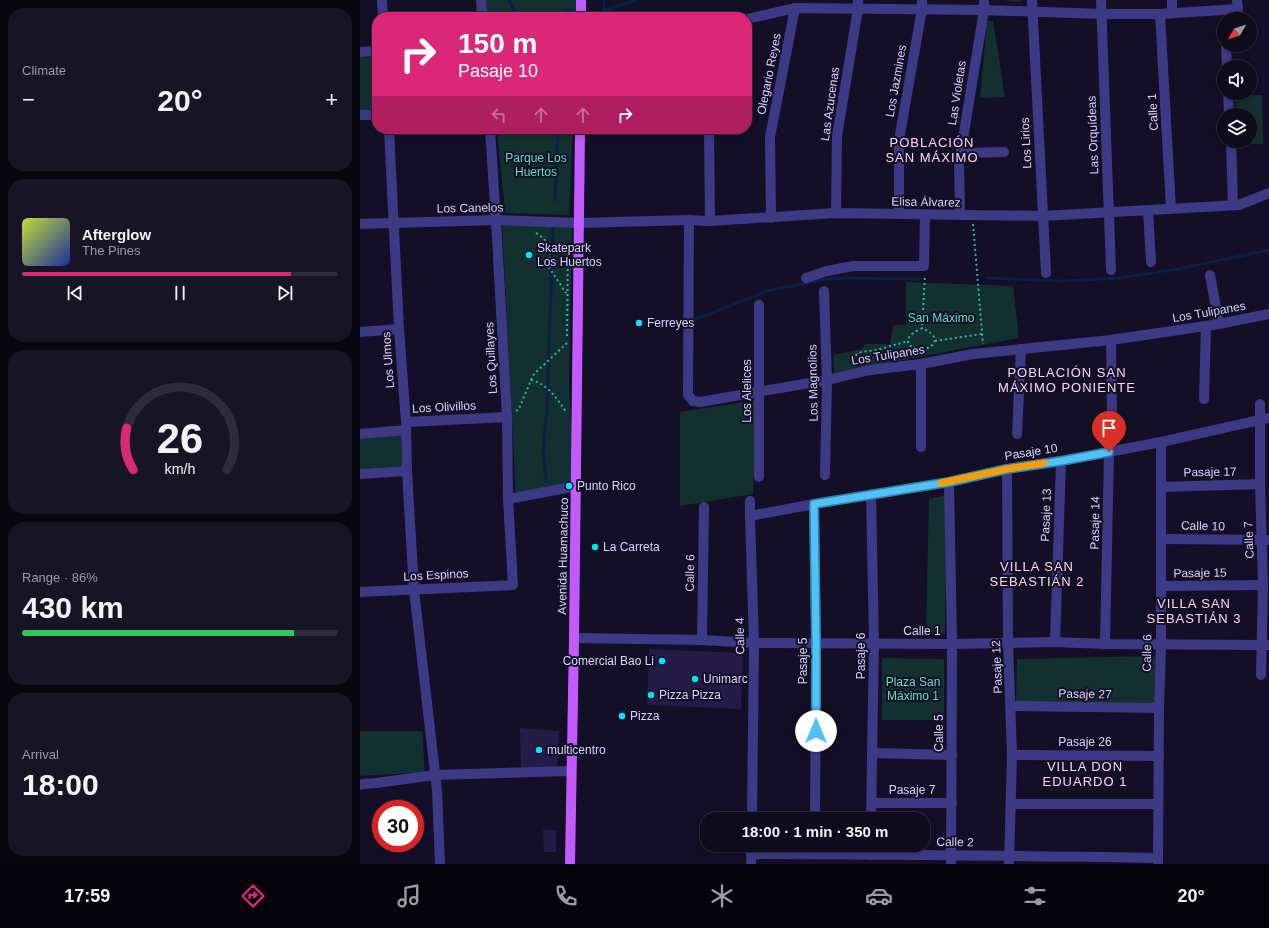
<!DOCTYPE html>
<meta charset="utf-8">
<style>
:root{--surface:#0e0b1c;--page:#171425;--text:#f1f3f6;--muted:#9b9ba3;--line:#2e2b3b;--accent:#db2777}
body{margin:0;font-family:Arial,sans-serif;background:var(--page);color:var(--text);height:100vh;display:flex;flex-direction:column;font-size:15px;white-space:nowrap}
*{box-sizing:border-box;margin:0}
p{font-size:13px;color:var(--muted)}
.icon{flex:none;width:22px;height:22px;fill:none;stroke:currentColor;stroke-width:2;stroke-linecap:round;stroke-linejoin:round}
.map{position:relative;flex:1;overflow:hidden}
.drawer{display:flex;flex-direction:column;gap:8px;padding:8px;background:#08060f;width:360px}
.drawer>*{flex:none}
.top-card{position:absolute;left:12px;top:12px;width:380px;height:122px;border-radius:16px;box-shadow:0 2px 6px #0003,0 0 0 1px var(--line);background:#db2777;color:#fff;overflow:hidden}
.needle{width:26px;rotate:231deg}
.fabs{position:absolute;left:857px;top:12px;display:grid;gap:8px}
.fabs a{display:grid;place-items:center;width:40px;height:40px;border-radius:50%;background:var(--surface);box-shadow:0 2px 6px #0003,0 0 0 1px var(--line);font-size:20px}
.speed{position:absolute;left:12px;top:800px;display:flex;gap:8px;font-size:20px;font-weight:700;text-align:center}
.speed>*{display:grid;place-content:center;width:52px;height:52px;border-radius:50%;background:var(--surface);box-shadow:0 2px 6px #0003,0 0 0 1px var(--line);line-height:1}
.speed .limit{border:6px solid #d22;background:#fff;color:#111}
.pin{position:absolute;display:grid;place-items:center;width:34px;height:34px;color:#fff;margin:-41px -17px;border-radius:50% 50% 50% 0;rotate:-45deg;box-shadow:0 0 4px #0007}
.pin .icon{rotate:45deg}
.me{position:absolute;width:44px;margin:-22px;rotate:0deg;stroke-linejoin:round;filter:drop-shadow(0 0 3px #0008)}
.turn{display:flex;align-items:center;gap:14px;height:84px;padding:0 20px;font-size:18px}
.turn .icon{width:52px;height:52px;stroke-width:2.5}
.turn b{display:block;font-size:28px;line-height:34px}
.lanes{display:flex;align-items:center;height:38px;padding:0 20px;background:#0003;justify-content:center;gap:20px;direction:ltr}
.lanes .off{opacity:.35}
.big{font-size:30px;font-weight:700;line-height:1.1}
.drawer .tile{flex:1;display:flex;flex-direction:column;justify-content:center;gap:6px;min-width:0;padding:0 14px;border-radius:16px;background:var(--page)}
.drawer .dial{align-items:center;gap:0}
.dial svg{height:104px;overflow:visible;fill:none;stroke:var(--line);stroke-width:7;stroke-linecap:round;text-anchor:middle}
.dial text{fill:var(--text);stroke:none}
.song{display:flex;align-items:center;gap:12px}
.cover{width:48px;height:48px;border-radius:6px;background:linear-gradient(135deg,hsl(70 70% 55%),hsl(230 70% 35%))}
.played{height:4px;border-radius:2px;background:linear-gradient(90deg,var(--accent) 85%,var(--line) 85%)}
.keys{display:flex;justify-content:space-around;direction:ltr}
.heat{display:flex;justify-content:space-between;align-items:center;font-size:22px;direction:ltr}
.charge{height:6px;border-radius:3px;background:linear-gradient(90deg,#34c759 86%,var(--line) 0)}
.trip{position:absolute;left:340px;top:812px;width:230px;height:40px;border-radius:16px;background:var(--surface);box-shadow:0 2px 6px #0003,0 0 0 1px var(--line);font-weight:700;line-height:40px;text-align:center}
.menu{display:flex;height:64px;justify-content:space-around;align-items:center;background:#06040b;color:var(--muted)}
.menu .icon{width:28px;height:28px}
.menu .selected{color:var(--accent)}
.menu b{font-size:18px;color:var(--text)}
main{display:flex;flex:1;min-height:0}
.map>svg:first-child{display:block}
</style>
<main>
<section class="drawer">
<div class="tile"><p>Climate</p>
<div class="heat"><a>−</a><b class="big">20°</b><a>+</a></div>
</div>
<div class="tile">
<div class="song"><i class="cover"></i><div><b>Afterglow</b><p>The Pines</p></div></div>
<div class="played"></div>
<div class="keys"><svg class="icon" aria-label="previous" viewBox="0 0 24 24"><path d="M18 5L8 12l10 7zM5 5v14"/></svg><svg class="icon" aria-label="pause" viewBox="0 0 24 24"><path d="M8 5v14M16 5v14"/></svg><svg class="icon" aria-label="next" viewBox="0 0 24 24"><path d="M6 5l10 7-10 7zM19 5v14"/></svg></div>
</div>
<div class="tile dial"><svg viewBox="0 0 100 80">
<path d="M14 69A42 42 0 1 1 86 69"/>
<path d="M14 69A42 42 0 0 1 9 37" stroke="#db2777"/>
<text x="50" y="56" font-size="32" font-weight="700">26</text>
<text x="50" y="72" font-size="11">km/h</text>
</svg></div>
<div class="tile"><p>Range · 86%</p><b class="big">430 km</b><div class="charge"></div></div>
<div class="tile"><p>Arrival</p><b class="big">18:00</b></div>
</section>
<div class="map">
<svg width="909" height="864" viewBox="0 0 909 864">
<rect width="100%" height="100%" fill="#130f26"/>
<g fill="#12302f">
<polygon points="125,0 219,0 218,17 127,17"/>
<polygon points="627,21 633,21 645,97 620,98"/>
<polygon points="17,56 17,110 0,110 0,57"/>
<polygon points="876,95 902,95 903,144 877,144 877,141 890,141 890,115 876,115"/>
<polygon points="137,129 213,129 209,215 145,213"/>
<polygon points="142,222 212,226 209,379 214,485 156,498"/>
<polygon points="546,282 653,286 659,338 474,373 473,355 502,349 505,344 530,344 533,325 546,325"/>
<polygon points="397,400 393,494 320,506 320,412"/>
<polygon points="41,435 42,466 0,469 0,439"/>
<polygon points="587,495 585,634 566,634 569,499"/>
<polygon points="796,656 794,704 656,702 657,659"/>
<polygon points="522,658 584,659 584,720 522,720"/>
<polygon points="0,731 62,731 65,772 0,776"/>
</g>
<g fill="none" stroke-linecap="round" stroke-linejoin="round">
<g stroke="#0a1f44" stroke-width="3">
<polyline points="149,0 156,17"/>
<polyline points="244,0 244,11 275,0"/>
<polyline points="205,17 205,10 210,11"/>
<polyline points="195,200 198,129"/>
<polyline points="627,278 702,281 759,278 818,269 909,250"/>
<polyline points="331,321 410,290 474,278 560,279"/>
<polyline points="186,479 183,450 187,407 193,225"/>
</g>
</g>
<g fill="#241b47">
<polygon points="647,0 661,0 661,2 647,1"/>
<polygon points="289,649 383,653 381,709 287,705"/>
<polygon points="160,728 199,731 197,769 161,770"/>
<polygon points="183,830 196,830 196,852 184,852"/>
</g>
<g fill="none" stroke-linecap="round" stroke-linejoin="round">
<g stroke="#2fb8b0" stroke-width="2" stroke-dasharray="2 3" stroke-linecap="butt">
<polyline points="613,224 623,344"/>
<path d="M176,233C191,243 192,248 188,266L206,293"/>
<polyline points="207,336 208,248"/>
<polyline points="575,341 622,334"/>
<path d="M562,350C580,345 578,335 562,328"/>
<path d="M562,354V350C555,350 543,344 550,336C553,332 559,330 562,328L565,275"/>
<polyline points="494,365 494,358 496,355 501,352 517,350 548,341"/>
<polyline points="171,380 174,374 207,343"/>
<path d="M156,411L159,409L171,380C188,384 197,399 207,413"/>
</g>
<g stroke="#3d3a85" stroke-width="10">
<polyline points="22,0 23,17"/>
<polyline points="121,0 122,17"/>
<polyline points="672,0 686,273"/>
<polyline points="741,0 751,270"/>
<polyline points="812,0 812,13"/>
<polyline points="800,14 811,209"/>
<polyline points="387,19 435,8 624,10 742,14 800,14 878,9 877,0"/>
<polyline points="866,45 867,67"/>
<polyline points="0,52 17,51"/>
<polyline points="868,93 869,115"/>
<polyline points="0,115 17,115"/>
<polyline points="29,129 39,329 46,422 47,471 54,590 77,790 80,864"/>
<polyline points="349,129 350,221"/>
<polyline points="871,141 873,205"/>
<polyline points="601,153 644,152"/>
<polyline points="788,210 791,262"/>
<polyline points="476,213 477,136 498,9 498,0"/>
<polyline points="539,214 539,140 562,9 562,0"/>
<polyline points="600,215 599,163 624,10 624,0"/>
<polyline points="411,218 410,137 435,8"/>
<polyline points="329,220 328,395 333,401 340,402 467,380 510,370 561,364 613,354 751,340 859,324 909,314"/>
<polyline points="0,224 136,220 220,223 329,220 350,221 476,213 682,216 879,205 909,193"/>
<polyline points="850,275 859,324"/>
<polyline points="446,278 467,271 493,266 564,266 565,215"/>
<polyline points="464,291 467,380 465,475"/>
<polyline points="0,332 39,329"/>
<polyline points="751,340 752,418"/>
<polyline points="844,399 846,326"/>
<polyline points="900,404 900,484 903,585 901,675"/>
<polyline points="46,422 147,417"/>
<polyline points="0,434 46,430"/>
<polyline points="657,434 661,349"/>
<polyline points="561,447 561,364"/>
<polyline points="647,469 648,643 652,755 649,864"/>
<polyline points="0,474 47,471"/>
<polyline points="399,477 399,305"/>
<polyline points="589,482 592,644 591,864"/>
<polyline points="801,487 900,484"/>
<polyline points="511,494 514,643 511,819"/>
<polyline points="148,499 217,486"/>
<polyline points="390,501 390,516 394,643 392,819"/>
<polyline points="454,504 456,642 455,819"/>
<polyline points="390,516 454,504 589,482 647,469 701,461 801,442 909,418"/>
<polyline points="801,539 909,540"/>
<polyline points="801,586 903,585"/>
<polyline points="0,592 153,585 148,499 147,417 136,220 130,129"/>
<polyline points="214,638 342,640 394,643 592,644 695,642 745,644 909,645"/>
<polyline points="342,640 344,507"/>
<polyline points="695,642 701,461"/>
<polyline points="745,644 749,452"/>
<polyline points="651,706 799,708"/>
<polyline points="512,753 592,755"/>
<polyline points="652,755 799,756"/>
<polyline points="0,785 3,784 16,783 75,775 211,771"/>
<polyline points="512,803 592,803"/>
<polyline points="651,804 798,804"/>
<path d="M391,854C527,854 662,856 798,858"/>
<polyline points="510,855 510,845"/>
<polyline points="391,864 392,845"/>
<polyline points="798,864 799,708 801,644 801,442"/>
</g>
<g stroke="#c25bff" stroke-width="10">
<polyline points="221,17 221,0"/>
<polyline points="210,864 214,638 220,129"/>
</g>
</g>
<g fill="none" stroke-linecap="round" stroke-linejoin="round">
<defs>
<polyline id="route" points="456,731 456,642 454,504 589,482 647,469 701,461 749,452"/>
</defs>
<use href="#route" stroke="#337fa1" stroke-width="10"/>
<use href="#route" stroke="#4fc3f7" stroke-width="7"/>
<polyline stroke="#f59e0b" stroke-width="7" points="581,483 647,469 684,463"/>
</g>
<g fill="#00e5ff" stroke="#130f26" stroke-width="1.5">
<circle cx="169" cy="255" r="4"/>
<circle cx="279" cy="323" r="4"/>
<circle cx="209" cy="486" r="4"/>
<circle cx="235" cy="547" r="4"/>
<circle cx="302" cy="661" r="4"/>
<circle cx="335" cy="679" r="4"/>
<circle cx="291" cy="695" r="4"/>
<circle cx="262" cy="716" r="4"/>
<circle cx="179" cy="750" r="4"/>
</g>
<g text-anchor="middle" stroke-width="4" stroke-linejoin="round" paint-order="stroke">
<g font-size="12" fill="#d9d4ff" stroke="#130f26">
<text transform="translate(409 74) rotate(-79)" y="4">Olegario Reyes</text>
<text transform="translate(536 81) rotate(-80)" y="4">Los Jazmines</text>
<text transform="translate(597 93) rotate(-81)" y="4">Las Violetas</text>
<text transform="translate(470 104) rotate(-82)" y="4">Las Azucenas</text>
<text transform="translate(793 112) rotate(-93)" y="4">Calle 1</text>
<text transform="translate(733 135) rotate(-92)" y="4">Las Orquídeas</text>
<text transform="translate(666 143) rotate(-93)" y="4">Los Lirios</text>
<text transform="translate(566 202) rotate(1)" y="4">Elisa Álvarez</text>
<text transform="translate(110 208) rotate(-1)" y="4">Los Canelos</text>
<text transform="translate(849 312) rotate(-10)" y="4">Los Tulipanes</text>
<text transform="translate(528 355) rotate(-9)" y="4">Los Tulipanes</text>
<text transform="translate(131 358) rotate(-93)" y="4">Los Quillayes</text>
<text transform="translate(28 360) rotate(-94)" y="4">Los Ulmos</text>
<text transform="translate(453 383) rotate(-91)" y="4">Los Magnolios</text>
<text transform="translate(387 391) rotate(-90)" y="4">Los Alelices</text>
<text transform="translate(84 407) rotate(-3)" y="4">Los Olivillos</text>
<text transform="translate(671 452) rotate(-9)" y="4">Pasaje 10</text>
<text transform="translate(850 472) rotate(-1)" y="4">Pasaje 17</text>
<text transform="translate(686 515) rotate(-88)" y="4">Pasaje 13</text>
<text transform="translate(735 523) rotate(-89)" y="4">Pasaje 14</text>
<text transform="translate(843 526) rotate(1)" y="4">Calle 10</text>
<text transform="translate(889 540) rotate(-92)" y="4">Calle 7</text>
<text transform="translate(203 556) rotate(-89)" y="4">Avenida Huamachuco</text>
<text transform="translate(330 573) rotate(-89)" y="4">Calle 6</text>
<text transform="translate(840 573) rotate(-1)" y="4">Pasaje 15</text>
<text transform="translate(76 575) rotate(-3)" y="4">Los Espinos</text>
<text x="562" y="635">Calle 1</text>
<text transform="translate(380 636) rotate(-91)" y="4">Calle 4</text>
<text transform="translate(787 653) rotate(-89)" y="4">Calle 6</text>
<text transform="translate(501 656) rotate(-90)" y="4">Pasaje 6</text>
<text transform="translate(443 661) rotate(-90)" y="4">Pasaje 5</text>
<text transform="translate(637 667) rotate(-92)" y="4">Pasaje 12</text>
<text transform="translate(725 694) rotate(1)" y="4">Pasaje 27</text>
<text transform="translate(579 733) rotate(-90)" y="4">Calle 5</text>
<text x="725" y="746">Pasaje 26</text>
<text x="552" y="794">Pasaje 7</text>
<text transform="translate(595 842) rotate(1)" y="4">Calle 2</text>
</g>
<g font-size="12" fill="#5fe0c0" stroke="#130f26">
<text x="176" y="162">Parque Los<tspan x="176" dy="14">Huertos</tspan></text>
<text x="581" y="322">San Máximo</text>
<text x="553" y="686">Plaza San<tspan x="553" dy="14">Máximo 1</tspan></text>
</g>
<g font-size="12" fill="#d9d4ff" stroke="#130f26" text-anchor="start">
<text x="177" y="252">Skatepark<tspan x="177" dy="14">Los Huertos</tspan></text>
<text x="287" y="327">Ferreyes</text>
<text x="217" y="490">Punto Rico</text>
<text x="243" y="551">La Carreta</text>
<text x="294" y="665" text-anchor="end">Comercial Bao Li</text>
<text x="343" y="683">Unimarc</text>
<text x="299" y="699">Pizza Pizza</text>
<text x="270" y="720">Pizza</text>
<text x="187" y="754">multicentro</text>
</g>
<g font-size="13" letter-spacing="1" fill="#ffd6f0" stroke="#130f26">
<text x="572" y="147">POBLACIÓN<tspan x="572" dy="15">SAN MÁXIMO</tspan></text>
<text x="707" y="377">POBLACIÓN SAN<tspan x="707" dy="15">MÁXIMO PONIENTE</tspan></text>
<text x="677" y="571">VILLA SAN<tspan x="677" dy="15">SEBASTIÁN 2</tspan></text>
<text x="834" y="608">VILLA SAN<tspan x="834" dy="15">SEBASTIÁN 3</tspan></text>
<text x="725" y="771">VILLA DON<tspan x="725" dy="15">EDUARDO 1</tspan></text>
</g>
</g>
</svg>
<div class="fabs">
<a><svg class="needle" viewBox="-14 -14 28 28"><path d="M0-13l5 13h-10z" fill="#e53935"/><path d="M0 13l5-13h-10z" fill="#9b9ba3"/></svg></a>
<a><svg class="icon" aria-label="sound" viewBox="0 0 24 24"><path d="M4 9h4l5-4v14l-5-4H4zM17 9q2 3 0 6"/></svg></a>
<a><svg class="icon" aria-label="layers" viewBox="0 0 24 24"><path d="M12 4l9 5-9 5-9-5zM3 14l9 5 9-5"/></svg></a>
</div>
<div class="speed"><div class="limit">30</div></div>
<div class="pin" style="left:749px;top:452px;background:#d93025"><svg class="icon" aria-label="arrive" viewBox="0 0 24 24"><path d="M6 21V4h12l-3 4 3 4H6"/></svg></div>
<svg class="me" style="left:456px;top:731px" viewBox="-20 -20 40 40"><circle r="19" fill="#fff"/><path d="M0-13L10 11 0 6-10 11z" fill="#4fc3f7"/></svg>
<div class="trip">18:00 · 1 min · 350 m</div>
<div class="top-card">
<div class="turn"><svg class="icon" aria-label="right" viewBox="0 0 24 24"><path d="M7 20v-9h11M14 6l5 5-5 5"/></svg><div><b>150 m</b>Pasaje 10</div></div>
<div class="lanes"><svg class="icon off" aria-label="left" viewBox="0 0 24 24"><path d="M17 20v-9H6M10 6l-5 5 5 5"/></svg><svg class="icon off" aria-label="ahead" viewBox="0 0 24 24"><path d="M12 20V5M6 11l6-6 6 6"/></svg><svg class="icon off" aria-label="ahead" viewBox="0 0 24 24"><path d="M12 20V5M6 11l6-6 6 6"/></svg><svg class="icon" aria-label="right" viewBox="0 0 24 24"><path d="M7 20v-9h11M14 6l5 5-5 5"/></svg></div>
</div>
</div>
</main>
<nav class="menu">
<b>17:59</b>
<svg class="icon selected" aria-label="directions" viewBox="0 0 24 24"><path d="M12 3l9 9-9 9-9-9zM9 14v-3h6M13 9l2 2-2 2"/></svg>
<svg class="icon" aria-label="music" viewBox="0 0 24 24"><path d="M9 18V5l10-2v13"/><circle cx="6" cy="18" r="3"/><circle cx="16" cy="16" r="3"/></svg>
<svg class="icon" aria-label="phone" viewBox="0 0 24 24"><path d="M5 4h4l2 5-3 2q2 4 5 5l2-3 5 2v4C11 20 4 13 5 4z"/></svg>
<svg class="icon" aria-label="climate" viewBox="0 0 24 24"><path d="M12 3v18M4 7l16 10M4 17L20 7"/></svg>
<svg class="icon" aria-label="car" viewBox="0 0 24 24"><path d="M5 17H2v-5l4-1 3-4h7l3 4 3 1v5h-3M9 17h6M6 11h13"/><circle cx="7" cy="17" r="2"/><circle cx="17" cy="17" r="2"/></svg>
<svg class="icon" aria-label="filters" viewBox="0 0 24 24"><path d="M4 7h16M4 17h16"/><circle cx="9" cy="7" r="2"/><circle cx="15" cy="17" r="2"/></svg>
<b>20°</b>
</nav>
